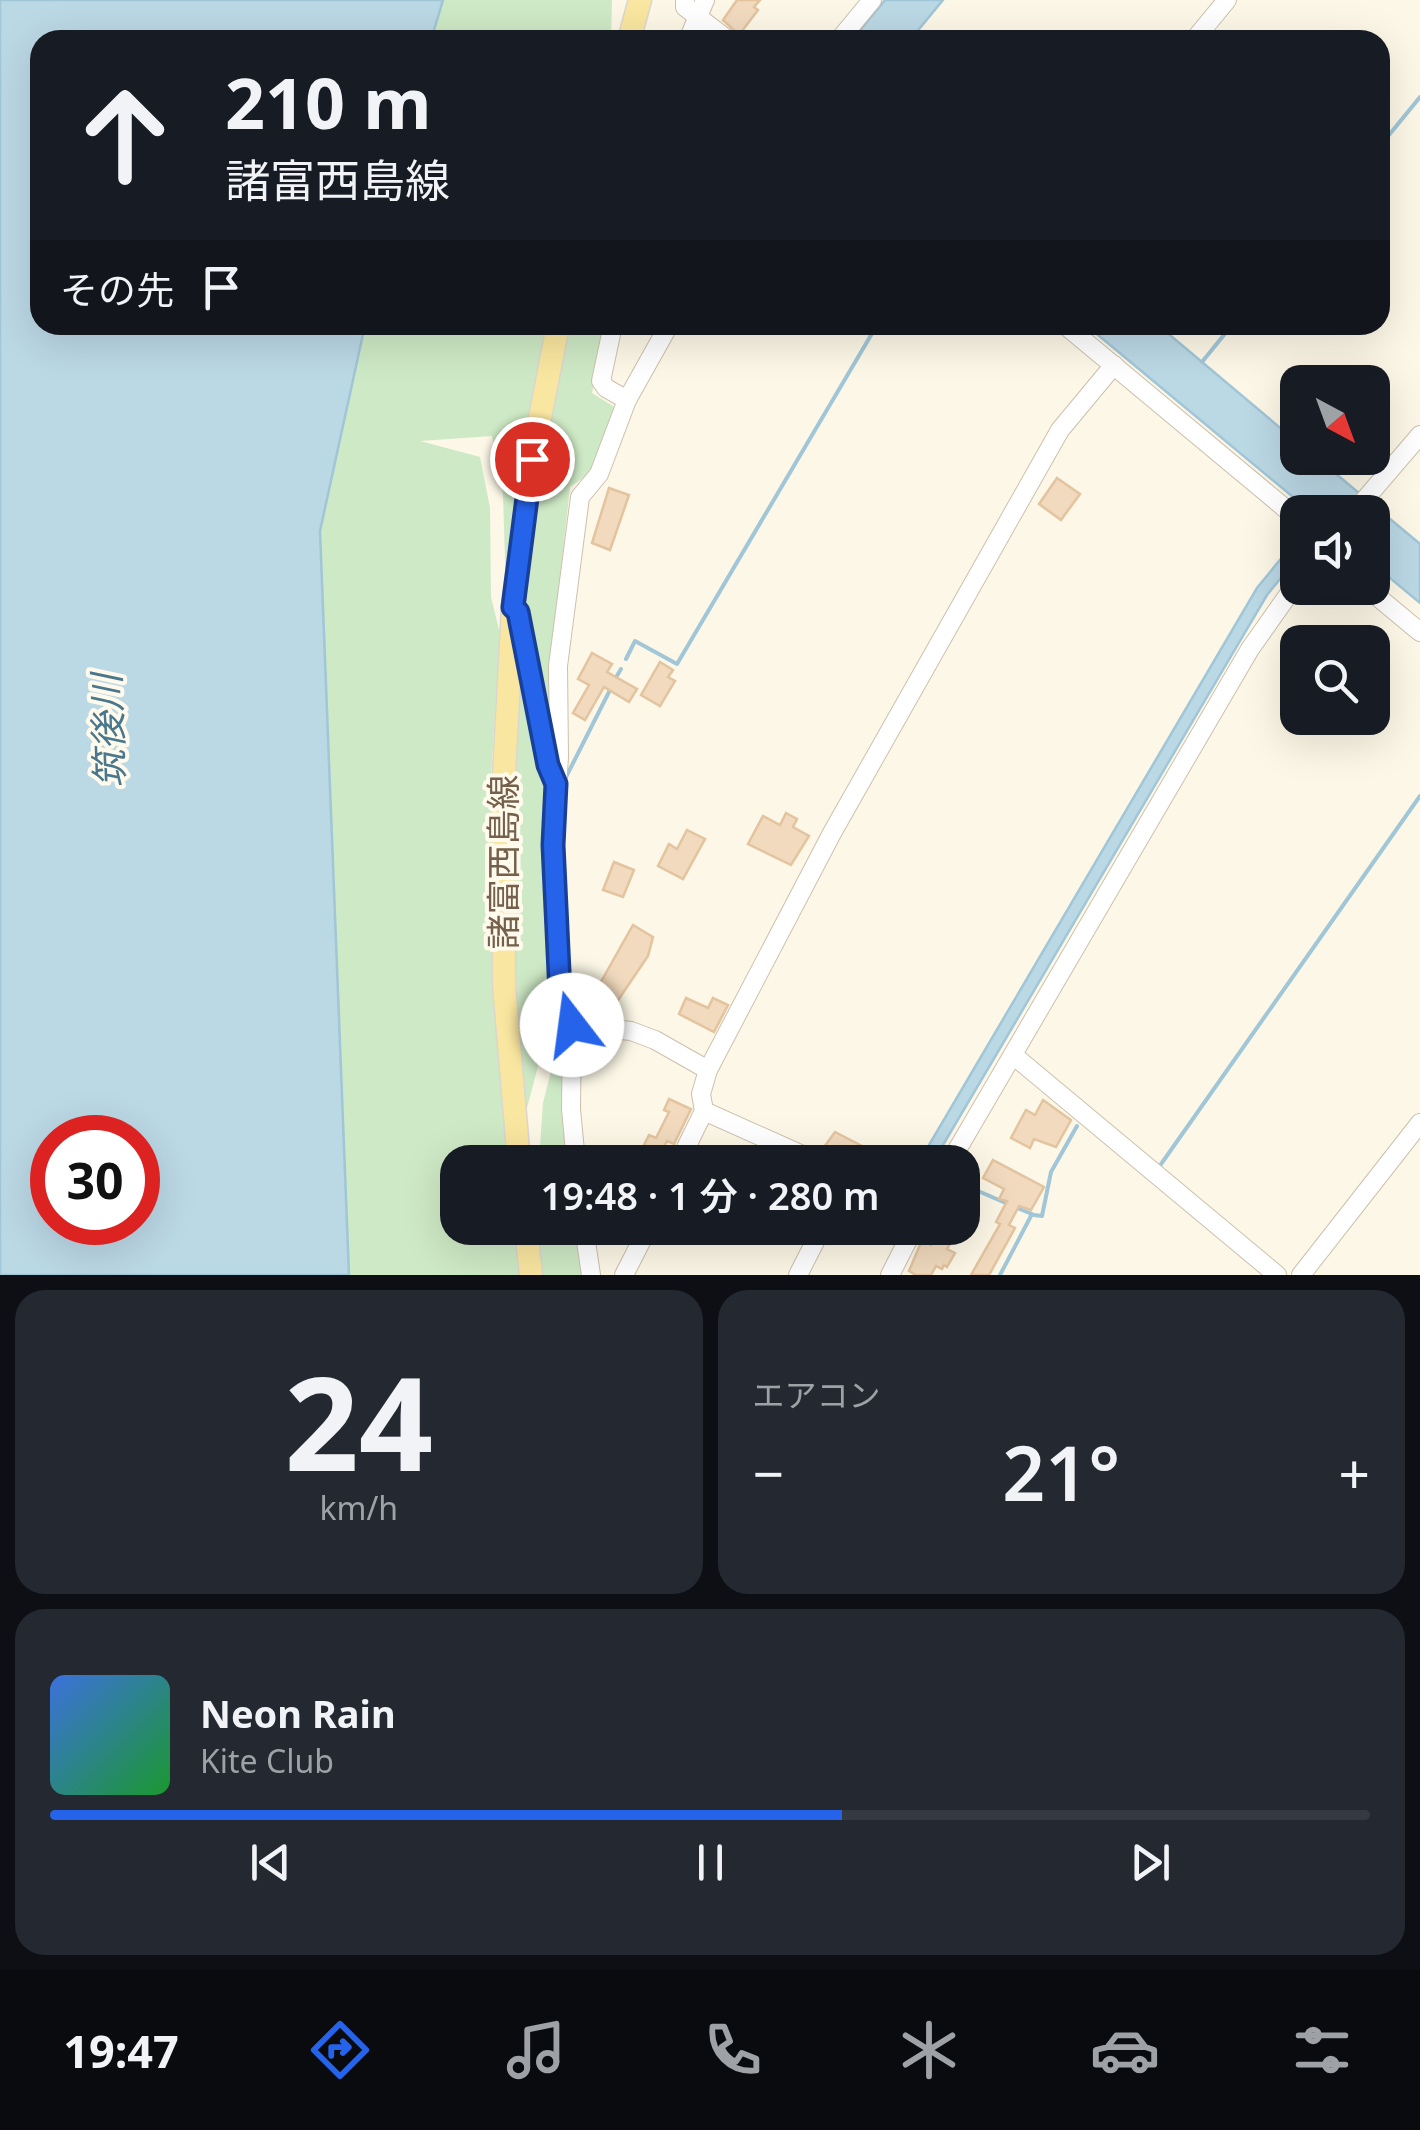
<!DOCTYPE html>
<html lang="ja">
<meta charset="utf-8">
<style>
:root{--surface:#171b24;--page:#242831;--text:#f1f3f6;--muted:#9ea1a6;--line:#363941;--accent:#2563eb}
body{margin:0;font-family:"Noto Sans","Noto Sans JP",sans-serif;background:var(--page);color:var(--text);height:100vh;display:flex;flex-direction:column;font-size:38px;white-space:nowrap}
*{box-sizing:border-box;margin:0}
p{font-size:32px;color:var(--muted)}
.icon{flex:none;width:55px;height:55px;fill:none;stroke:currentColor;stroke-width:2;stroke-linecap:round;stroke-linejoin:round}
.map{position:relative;height:1275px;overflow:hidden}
.sheet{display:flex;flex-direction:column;gap:15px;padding:15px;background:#0d0f14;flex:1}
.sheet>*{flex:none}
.guide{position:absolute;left:30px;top:30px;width:1360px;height:305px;border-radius:30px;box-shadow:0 10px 40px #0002;background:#171b24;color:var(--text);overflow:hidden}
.needle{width:65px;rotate:139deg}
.fabs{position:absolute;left:1280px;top:365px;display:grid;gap:20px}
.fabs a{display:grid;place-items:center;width:110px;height:110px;border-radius:20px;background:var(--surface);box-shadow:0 10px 40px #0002;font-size:50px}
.speed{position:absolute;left:30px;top:1115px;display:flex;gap:20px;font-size:50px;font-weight:700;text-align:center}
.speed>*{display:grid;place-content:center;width:130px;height:130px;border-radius:50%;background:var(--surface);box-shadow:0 10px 40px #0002;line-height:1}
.speed .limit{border:15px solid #d22;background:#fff;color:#111}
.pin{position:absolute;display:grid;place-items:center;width:85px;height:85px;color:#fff;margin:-42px;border:5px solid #fff;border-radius:50%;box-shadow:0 2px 10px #0007}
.me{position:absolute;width:110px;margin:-55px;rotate:345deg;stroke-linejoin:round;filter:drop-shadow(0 0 8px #0008)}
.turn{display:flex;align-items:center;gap:35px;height:210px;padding:0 30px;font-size:45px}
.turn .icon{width:130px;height:130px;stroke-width:2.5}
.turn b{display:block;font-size:70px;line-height:85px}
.then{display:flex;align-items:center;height:95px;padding:0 30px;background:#0003;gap:20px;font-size:38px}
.big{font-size:75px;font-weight:600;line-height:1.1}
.sheet .card{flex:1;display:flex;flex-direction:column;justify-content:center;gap:15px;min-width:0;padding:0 35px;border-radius:30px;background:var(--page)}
.sheet .dial{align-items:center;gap:0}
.dial b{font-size:130px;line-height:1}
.song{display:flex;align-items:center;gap:30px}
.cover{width:120px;height:120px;border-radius:15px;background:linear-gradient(135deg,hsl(220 70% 55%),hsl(130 70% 35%))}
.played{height:10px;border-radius:5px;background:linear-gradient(90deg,var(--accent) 60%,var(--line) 60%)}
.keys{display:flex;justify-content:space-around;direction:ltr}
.heat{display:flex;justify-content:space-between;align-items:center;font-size:55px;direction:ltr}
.sheet .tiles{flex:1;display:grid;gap:15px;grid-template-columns:1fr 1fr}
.card:last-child{grid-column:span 2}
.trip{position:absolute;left:440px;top:1145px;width:540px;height:100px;border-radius:30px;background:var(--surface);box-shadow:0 10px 40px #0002;font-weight:600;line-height:100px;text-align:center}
.tab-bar{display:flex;height:160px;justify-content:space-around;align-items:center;background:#090b0e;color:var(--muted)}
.tab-bar .icon{width:70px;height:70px}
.tab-bar .selected{color:var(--accent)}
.tab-bar b{font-size:45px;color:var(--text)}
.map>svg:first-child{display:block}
</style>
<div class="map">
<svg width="1420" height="1275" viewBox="0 0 1420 1275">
<rect width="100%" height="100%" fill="#fcf7e6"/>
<g fill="#cee9c5">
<polygon points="443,0 612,0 611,40 431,40"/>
<polygon points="365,325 549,325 529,415 506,593 503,494 492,436 420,441 480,457 490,508 491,597 500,634 491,776 495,990 510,1162 458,1162 458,1228 515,1228 520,1275 349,1275 320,531"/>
<polygon points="570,325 606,325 592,393 616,408 589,474 570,487 551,660 553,762 523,602 542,458"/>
<path d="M520,643L546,786L553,1010L523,1123C512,963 513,804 520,643Z"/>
<polygon points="561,1032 562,1115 568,1162 539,1162 543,1103"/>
<polygon points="535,1228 577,1228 583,1275 539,1275"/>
</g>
<g fill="#bbd8e5" stroke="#a1c6d7" stroke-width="2.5" fill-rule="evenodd">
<path d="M0,0H443L431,40H40V325H365L320,531L349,1275H0ZM52,1138H138V1222H52Z"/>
<polygon points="885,0 943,0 910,40 852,40"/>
<polygon points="1086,325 1158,325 1297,442 1298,458 1317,458 1420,544 1420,603 1373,564 1372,512 1311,512"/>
<polygon points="1297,539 1297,558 1267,595 933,1162 919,1162 1257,588"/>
</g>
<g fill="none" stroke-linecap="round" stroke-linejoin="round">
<g stroke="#a1c6d7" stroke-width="4">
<polyline points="1380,146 1420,97"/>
<polyline points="1202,362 1232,325"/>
<polyline points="626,659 635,641 677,664 877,325"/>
<polyline points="615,679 621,669"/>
<polyline points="566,777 611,688"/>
<polyline points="1159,1167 1420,796"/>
<polyline points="962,1184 1008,1204"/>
<polyline points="1034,1215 1042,1216 1051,1172 1077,1126"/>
<polyline points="1000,1275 1032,1214 1017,1208"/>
</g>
</g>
<g fill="#f1dabe" stroke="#e3c49f" stroke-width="2.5">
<polygon points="737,0 760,0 754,7 758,10 739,35 723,20"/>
<polygon points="1057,478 1080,494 1061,520 1039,504"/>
<polygon points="609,488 629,495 610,550 592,543"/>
<polygon points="592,653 612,664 607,672 637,689 629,702 604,687 585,720 573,713 589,685 578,679"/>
<polygon points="660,662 673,670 668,677 675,681 660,706 641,695"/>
<polygon points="786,813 797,819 793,827 809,836 791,865 748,844 763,816 780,825"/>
<polygon points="687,830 705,839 683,879 658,866 669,844 677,849"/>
<polygon points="614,862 634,870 623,897 603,890"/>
<polygon points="633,925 653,937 648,956 608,1015 589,1003"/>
<polygon points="686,998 708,1008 713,998 728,1005 714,1032 679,1014"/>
<polygon points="669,1099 691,1109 674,1144 667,1141 661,1153 644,1145 649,1135 656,1138 669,1112 664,1110"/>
<polygon points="1043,1100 1071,1120 1056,1147 1034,1139 1030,1148 1011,1138 1026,1110 1035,1115"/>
<polygon points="835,1132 868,1149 900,1162 840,1162 822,1150"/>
<polygon points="993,1160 1044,1187 1031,1210 1019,1206 1009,1225 1015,1228 989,1275 971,1275 1000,1224 996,1222 1007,1201 999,1199 1004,1189 983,1178"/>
<polygon points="941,1228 959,1228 947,1249 955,1253 947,1267 944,1265 942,1269 936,1266 931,1275 916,1275 909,1271 922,1240 931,1245"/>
</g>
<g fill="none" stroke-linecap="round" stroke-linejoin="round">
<defs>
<g id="minor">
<polyline points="685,0 685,7 728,40"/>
<polyline points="688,40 705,0"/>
<polyline points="839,40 872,0"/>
<polyline points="1194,40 1227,0"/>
<polyline points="613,325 601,381 606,388 627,400"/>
<polyline points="1065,325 1298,519"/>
<polyline points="1354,512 1420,435"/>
<polyline points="1367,588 1420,632"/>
<polyline points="519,614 548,765 554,779"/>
<polyline points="572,1025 631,1031 655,1040 708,1070"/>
<polyline points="1013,1055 1277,1275"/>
<polyline points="704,1111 818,1162"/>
<polyline points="576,1162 571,1109 572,1025 559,993 553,845 559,757 558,666 580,497 599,474 627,400 669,325"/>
<polyline points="679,1162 704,1111 701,1094 708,1070 832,833 1060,430 1114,365"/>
<polyline points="950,1162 1250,649 1298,581"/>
<polyline points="584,1228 591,1275"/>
<polyline points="624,1275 648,1228"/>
<polyline points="798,1275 822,1228"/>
<polyline points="890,1275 914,1228"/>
<polyline points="1301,1275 1420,1123"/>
</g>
<g id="major">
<polyline points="629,40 640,0"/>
<polyline points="519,1162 504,985 503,793 513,607 532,459 558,325"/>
<polyline points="526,1228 531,1275"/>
</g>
</defs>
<use href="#minor" stroke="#cdc0ad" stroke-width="20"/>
<use href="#major" stroke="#dbd6d0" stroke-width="25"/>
<use href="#minor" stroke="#fff" stroke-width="18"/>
<use href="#major" stroke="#f9e6a0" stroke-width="22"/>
</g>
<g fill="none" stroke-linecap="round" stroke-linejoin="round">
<defs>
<polyline id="route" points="532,459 513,607 518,612 548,765 556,784 553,845 560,993 572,1025"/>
</defs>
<use href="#route" stroke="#184099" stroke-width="25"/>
<use href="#route" stroke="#2563eb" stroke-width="18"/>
</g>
<g text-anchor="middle" stroke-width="8" stroke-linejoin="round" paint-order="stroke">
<g font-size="35" fill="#75614b" stroke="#fffaec">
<text transform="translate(504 862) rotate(-90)" y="12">諸富西島線</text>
</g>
<g font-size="38" font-style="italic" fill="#49788e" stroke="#fffaec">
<text transform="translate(109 731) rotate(-92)" y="13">筑後川</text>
</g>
</g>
</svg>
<div class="fabs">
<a><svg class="needle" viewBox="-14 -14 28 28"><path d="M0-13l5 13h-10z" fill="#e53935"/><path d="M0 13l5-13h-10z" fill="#9ea1a6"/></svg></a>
<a><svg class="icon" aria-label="sound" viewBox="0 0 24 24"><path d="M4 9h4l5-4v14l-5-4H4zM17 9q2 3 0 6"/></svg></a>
<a><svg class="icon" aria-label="search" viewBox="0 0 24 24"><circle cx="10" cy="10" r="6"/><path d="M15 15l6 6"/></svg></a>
</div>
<div class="speed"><div class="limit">30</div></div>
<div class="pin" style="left:532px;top:459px;background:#d93025"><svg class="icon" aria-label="arrive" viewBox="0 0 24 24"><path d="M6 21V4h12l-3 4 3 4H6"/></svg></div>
<svg class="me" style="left:572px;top:1025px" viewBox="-20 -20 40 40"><circle r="19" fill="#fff"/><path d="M0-13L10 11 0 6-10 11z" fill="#2563eb"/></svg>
<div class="trip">19:48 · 1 分 · 280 m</div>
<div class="guide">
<div class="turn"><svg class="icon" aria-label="ahead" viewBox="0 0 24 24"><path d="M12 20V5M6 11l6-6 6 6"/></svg><div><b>210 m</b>諸富西島線</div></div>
<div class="then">その先<svg class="icon" aria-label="arrive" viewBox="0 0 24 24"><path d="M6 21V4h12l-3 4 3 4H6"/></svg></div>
</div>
</div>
<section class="sheet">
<div class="tiles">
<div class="card dial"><b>24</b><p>km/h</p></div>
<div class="card"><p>エアコン</p>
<div class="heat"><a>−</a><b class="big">21°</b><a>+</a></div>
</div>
<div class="card">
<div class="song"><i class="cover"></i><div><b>Neon Rain</b><p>Kite Club</p></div></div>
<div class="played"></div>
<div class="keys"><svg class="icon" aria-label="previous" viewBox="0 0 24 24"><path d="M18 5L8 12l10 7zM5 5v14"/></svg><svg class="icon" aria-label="pause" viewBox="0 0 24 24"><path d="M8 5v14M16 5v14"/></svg><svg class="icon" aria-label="next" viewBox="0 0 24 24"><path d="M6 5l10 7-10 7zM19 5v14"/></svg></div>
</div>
</div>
</section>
<nav class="tab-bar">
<b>19:47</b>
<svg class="icon selected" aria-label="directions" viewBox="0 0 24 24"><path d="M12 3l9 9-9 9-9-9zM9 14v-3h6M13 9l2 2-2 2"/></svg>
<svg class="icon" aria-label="music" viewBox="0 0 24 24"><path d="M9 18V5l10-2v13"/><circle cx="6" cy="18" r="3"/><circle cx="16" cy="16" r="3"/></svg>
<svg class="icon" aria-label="phone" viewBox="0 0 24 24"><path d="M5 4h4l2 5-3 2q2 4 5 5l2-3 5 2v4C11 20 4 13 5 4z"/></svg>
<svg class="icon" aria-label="climate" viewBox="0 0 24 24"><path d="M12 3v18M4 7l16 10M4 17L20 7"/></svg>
<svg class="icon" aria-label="car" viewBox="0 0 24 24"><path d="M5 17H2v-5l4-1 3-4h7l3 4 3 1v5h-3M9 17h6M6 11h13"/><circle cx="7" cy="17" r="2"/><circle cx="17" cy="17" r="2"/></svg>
<svg class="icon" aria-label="filters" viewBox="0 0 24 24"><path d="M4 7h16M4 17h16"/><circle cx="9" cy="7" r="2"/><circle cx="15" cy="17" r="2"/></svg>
</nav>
